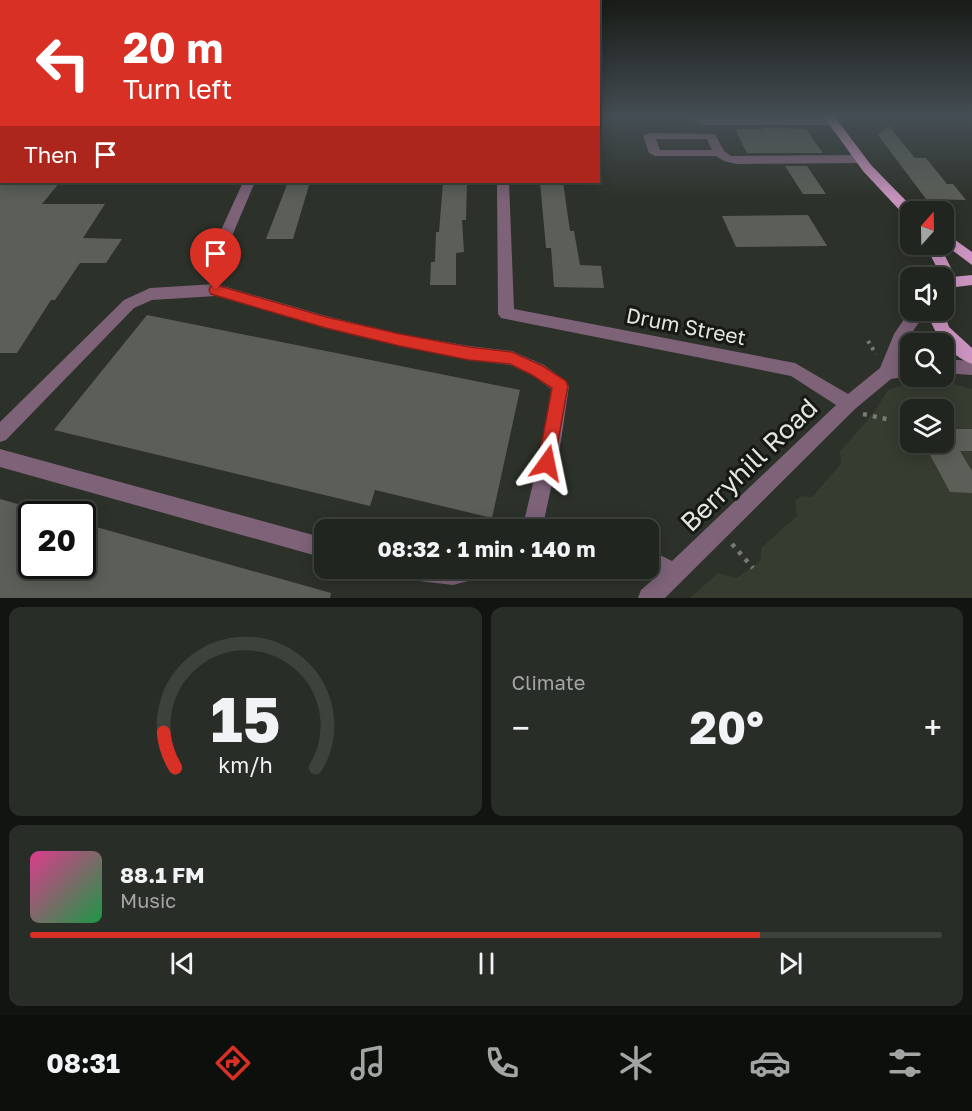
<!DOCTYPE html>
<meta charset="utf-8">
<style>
:root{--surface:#21251f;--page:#292d28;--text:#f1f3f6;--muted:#a2a5a4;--line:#3e423d;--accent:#d93025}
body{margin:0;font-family:"Golos Text",sans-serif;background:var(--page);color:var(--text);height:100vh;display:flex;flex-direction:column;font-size:22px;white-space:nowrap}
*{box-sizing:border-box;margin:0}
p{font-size:20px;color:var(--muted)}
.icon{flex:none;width:33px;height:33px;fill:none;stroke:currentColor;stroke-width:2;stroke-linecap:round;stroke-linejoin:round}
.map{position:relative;height:598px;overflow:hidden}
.panel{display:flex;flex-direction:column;gap:9px;padding:9px;background:#121411;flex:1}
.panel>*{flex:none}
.top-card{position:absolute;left:0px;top:0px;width:600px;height:183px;box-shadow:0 3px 15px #0003,0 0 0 2px var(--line);background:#d93025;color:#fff;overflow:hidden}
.needle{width:39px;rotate:20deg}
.fabs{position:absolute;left:900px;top:201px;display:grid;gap:12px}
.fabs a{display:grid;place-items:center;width:54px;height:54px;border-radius:12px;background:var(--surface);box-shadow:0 3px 15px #0003,0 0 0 2px var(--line);font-size:30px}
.speed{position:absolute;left:18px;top:501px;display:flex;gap:12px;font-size:30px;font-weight:700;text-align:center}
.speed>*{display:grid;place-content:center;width:78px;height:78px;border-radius:50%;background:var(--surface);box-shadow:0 3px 15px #0003,0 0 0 2px var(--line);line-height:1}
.speed .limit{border:3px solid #111;border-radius:9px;background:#fff;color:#111}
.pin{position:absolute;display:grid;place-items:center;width:51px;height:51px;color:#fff;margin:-62px -26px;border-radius:50% 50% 50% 0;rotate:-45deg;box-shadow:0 0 6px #0007}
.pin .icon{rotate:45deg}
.me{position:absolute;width:66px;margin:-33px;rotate:12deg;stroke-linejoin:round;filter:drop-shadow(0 0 4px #0008)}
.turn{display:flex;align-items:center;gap:21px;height:126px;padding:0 24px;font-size:27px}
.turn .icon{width:78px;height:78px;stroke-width:2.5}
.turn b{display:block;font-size:42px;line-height:51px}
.then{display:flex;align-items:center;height:57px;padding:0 24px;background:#0003;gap:12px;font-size:22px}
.big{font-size:45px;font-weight:700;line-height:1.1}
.panel .widget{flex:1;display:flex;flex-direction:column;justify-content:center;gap:9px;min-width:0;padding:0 21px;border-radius:12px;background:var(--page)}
.panel .dial{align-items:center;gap:0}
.dial svg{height:156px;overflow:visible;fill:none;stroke:var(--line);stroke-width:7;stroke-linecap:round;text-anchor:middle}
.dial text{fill:var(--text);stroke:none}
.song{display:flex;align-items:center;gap:18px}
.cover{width:72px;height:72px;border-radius:9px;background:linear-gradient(135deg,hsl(330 70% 55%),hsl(140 70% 35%))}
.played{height:6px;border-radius:3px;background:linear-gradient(90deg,var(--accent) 80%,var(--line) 80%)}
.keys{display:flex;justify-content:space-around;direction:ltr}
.heat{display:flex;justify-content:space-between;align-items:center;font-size:33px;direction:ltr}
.panel .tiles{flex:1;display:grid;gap:9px;grid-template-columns:1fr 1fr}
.widget:last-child{grid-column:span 2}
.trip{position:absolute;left:314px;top:519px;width:345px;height:60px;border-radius:12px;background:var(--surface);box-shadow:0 3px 15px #0003,0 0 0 2px var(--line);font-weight:700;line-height:60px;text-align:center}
.tabs{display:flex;height:96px;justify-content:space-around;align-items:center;background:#0d0f0c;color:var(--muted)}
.tabs .icon{width:42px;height:42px}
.tabs .on{color:var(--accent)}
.tabs b{font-size:27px;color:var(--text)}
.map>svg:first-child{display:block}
</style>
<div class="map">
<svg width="972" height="598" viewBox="0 0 972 598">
<rect width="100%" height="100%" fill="#2c3129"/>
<path fill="#363c30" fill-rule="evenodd" d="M916,381L948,382L972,389V598H690L718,573L737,578L761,560V548L797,516L795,501L801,496L812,497L841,464L840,452L875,411L888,390ZM910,410H944V442H910Z"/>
<g fill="#5b5f57">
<polygon points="889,126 915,158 926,158 947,184 953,184 966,200 926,199 878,135"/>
<polygon points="762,127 806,129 823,153 747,153 735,129 763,129"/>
<polygon points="785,166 807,166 826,194 803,194"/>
<polygon points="0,182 60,182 42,204 105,204 83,238 122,239 106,263 80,263 55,300 51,300 17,353 0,353"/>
<polygon points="288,182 310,182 293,239 266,239"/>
<polygon points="443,182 467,182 466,220 462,220 464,252 456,253 456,285 430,285 431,262 435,262 436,232 439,232"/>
<polygon points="540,182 563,182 570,231 574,231 580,265 601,266 604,288 554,287 551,248 546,248"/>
<polygon points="808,215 827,246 736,247 722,216"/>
<polygon points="147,315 520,390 492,518 375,490 370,506 54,430"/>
<polygon points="944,429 972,429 972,451 960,451 972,471 972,493 950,492 923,442 944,442"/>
<polygon points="0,499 32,508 32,566 82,566 82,523 331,593 330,598 0,598"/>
</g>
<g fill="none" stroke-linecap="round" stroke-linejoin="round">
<polyline stroke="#767a73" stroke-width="4" stroke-dasharray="3 4.5" stroke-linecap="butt" points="868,341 876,354"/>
<g stroke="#767a73" stroke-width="4.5" stroke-dasharray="4 6" stroke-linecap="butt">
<polyline points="863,414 891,420"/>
<polyline points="732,544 753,568"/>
</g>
<g fill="#7d6278" fill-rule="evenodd">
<polygon points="688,117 833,119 838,122 833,125 705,125"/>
<polygon points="0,128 2,128 0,135"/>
<path d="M649,133L715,134L724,151L731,156L860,155L866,159L860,163L737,164L724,161L716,156H655L649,153L643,136ZM656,139H707L712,150H660Z"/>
<polygon points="243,182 255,182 226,250 224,253 214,253 212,250"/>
<polygon points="497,182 509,182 514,309 795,363 848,394 880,368 894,334 909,312 928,310 910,335 898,363 910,362 910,376 891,379 855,409 665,598 638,598 641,590 657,576 643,568 648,568 648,549 672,561 836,405 791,376 501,318 498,314"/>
<polygon points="216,284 326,316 400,334 469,346 512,351 544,365 566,381 569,386 561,441 542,530 522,530 543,441 551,389 532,375 510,365 469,360 400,346 326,328 216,296 152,300 134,308 6,440 0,442 0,422 124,300 150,288"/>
<polygon points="944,359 972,361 972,375 944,373"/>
<polygon points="0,449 324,538 324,558 0,467"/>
<polygon points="392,568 489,568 487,576 453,585 402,579 394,576"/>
</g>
<g fill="#cb94c0" fill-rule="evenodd">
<polygon points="824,117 835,117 871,165 915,210 916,212 910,212 910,217 905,216 863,171"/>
<polygon points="944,232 972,252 972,265 944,244"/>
<polygon points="925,244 939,244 952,270 952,277 972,275 972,285 956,287 944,293 944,278 937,278 938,270"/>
<path d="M927,310H943L949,327L972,348V364C950,356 932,332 927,310Z"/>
</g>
</g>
<linearGradient id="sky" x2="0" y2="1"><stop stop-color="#181b17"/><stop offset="0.58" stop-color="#454e54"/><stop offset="1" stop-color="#454e54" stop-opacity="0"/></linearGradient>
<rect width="972" height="201" fill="url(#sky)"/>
<polygon fill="#d93025" stroke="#8d1f18" stroke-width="1.5" points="216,285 326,317 400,334 469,347 512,352 543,366 566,381 568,386 553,469 547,472 541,469 538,463 552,388 532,375 510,364 469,360 400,346 326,328 211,294 209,290 211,286"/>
<g text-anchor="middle" stroke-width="6" stroke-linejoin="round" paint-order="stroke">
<g font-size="21" fill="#e3e6e0" stroke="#161814">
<text transform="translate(686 327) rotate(11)" y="7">Drum Street</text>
</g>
<g font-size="26" fill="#e3e6e0" stroke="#161814">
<text transform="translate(749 465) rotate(-44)" y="9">Berryhill Road</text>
</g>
</g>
</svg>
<div class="fabs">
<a><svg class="needle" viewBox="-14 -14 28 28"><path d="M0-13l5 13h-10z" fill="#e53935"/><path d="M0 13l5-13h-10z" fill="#a2a5a4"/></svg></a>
<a><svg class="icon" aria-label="sound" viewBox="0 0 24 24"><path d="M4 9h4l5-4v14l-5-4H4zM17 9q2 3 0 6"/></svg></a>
<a><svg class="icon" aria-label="search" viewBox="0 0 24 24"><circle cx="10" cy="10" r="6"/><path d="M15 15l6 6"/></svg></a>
<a><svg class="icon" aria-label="layers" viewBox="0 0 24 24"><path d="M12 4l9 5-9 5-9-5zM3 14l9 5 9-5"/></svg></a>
</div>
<div class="speed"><div class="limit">20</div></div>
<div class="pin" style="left:216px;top:290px;background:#d93025"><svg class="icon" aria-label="arrive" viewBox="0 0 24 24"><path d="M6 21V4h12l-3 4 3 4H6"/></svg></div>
<svg class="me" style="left:547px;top:463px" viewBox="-20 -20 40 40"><path d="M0-17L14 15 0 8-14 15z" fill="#d93025" stroke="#fff" stroke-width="4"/></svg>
<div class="trip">08:32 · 1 min · 140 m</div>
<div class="top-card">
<div class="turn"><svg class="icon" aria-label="left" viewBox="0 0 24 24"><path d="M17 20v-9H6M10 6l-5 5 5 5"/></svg><div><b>20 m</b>Turn left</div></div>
<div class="then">Then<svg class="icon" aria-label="arrive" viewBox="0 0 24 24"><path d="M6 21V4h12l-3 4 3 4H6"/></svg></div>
</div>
</div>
<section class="panel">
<div class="tiles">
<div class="widget dial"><svg viewBox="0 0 100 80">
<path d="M14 69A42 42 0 1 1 86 69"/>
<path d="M14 69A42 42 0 0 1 8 51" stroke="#d93025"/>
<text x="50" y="56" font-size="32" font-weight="700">15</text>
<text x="50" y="72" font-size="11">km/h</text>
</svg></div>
<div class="widget"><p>Climate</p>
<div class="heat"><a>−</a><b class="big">20°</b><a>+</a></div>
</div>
<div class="widget">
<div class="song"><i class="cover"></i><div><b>88.1 FM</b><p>Music</p></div></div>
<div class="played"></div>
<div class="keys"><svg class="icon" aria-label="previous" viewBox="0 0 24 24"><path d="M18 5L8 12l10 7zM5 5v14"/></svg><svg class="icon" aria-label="pause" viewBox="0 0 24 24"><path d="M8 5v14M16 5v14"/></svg><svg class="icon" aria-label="next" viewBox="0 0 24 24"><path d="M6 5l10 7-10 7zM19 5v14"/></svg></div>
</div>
</div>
</section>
<nav class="tabs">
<b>08:31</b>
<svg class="icon on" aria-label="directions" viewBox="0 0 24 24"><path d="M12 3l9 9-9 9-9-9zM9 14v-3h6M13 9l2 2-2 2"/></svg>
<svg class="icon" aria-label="music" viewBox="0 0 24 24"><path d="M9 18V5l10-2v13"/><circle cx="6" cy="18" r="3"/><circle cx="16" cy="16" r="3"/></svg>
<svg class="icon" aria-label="phone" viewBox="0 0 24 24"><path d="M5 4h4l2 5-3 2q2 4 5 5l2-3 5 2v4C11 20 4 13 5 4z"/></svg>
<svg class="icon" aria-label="climate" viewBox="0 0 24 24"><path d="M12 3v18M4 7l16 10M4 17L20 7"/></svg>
<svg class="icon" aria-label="car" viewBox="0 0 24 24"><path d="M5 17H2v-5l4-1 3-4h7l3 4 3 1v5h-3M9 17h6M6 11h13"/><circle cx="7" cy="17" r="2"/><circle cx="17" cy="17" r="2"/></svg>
<svg class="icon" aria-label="filters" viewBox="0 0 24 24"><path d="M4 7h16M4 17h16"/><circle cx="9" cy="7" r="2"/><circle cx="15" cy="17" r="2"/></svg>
</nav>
